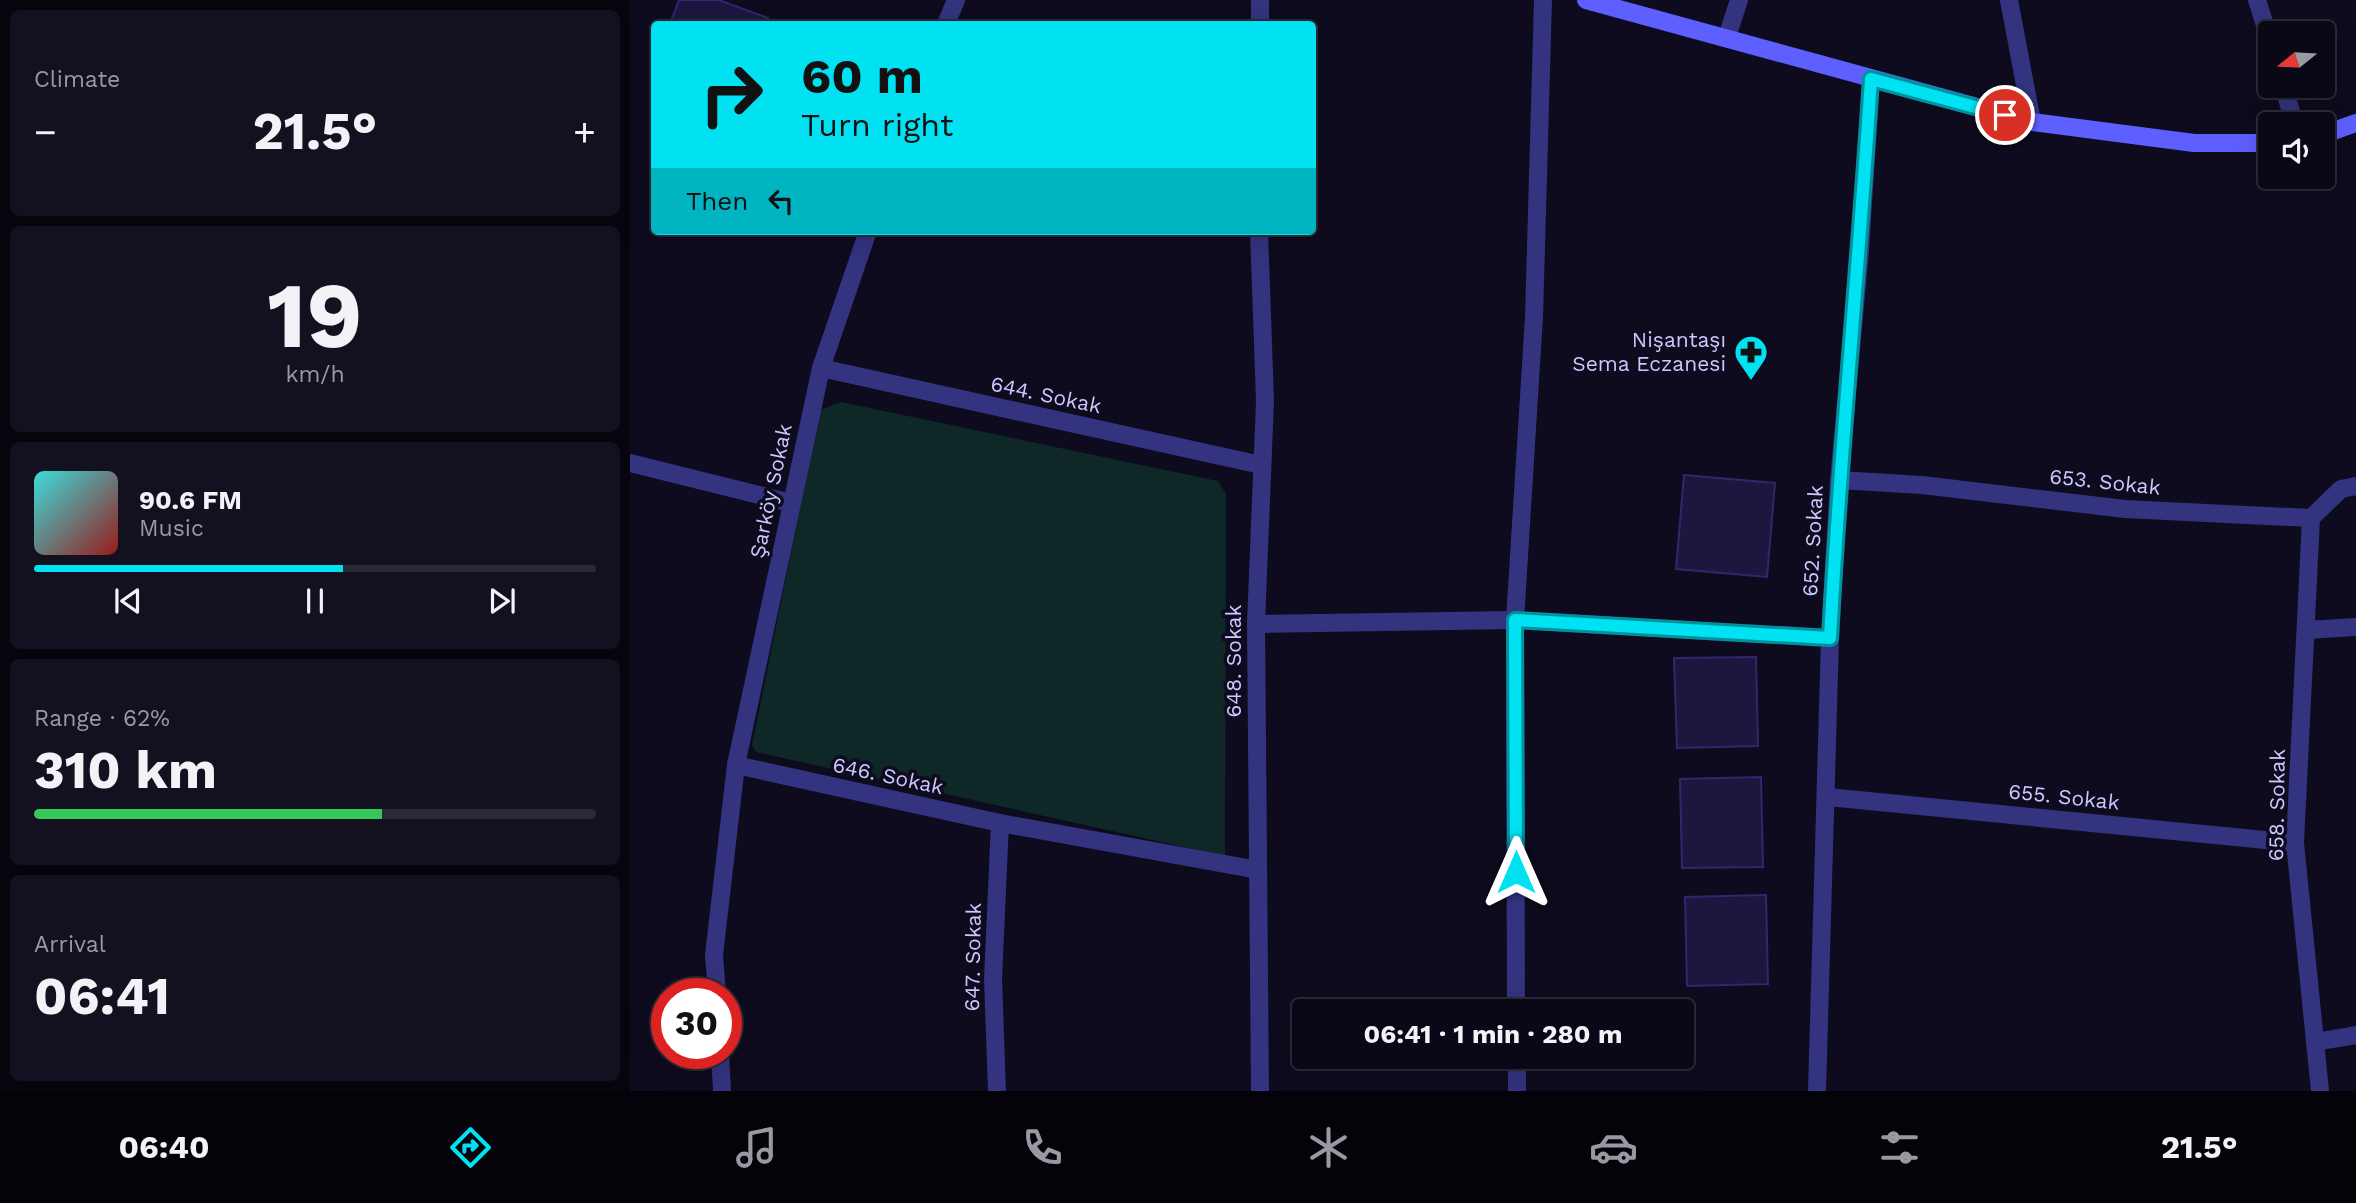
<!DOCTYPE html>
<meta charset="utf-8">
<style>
:root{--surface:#0a0816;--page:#13111f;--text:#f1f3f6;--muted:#999aa1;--line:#2a2935;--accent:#00e2f2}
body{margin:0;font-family:"Work Sans",sans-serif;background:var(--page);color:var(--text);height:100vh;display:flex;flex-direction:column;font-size:26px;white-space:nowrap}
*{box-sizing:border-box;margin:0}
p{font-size:23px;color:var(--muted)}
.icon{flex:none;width:38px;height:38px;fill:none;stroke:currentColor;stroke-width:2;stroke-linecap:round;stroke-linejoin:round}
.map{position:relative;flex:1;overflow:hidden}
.side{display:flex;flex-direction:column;gap:10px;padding:10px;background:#06040c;width:630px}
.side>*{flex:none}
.top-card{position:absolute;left:21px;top:21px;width:665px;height:214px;border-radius:7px;box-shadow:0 7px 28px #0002,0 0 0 2px var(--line);background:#00e2f2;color:#111;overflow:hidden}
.needle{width:46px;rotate:252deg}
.tools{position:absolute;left:1628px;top:21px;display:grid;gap:14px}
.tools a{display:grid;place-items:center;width:77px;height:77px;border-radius:7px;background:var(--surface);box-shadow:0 7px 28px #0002,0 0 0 2px var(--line);font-size:35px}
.speed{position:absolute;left:21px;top:978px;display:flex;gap:14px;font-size:35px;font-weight:700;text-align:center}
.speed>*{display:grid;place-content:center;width:91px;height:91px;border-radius:50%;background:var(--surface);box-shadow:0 7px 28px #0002,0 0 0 2px var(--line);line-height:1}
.speed .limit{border:10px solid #d22;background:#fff;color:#111}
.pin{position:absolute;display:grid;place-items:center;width:60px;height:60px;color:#fff;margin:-30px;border:4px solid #fff;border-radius:50%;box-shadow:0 2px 7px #0007}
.me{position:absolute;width:77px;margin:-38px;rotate:0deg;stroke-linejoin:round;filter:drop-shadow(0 0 5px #0008)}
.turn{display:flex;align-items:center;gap:24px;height:147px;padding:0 35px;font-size:32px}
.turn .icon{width:91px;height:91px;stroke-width:2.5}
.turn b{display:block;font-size:49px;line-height:60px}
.then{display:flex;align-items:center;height:66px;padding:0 35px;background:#0003;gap:14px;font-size:26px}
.big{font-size:52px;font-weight:700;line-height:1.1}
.side .widget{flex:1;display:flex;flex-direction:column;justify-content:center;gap:10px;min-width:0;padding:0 24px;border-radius:10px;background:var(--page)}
.side .dial{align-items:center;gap:0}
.dial b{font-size:91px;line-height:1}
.song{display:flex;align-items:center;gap:21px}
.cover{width:84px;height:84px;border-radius:10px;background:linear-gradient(135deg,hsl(180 70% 55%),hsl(0 70% 35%))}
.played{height:7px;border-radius:4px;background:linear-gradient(90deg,var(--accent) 55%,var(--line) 55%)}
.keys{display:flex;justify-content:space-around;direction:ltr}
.heat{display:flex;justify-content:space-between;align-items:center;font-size:38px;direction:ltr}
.charge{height:10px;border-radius:5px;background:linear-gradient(90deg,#34c759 62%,var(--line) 0)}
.trip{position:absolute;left:662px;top:999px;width:402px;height:70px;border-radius:7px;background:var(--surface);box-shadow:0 7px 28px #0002,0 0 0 2px var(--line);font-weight:700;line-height:70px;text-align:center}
.tab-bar{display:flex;height:112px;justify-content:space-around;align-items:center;background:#040309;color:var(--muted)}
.tab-bar .icon{width:49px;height:49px}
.tab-bar .selected{color:var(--accent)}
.tab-bar b{font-size:32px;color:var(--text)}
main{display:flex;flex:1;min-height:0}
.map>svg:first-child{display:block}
</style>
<main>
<section class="side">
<div class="widget"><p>Climate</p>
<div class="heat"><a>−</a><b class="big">21.5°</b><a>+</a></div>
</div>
<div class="widget dial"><b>19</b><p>km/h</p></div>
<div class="widget">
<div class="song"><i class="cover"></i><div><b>90.6 FM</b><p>Music</p></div></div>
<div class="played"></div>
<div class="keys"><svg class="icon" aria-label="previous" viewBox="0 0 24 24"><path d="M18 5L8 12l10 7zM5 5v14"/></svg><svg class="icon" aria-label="pause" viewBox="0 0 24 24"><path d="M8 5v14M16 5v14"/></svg><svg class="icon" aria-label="next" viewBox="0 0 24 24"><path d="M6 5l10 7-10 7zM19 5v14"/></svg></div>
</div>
<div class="widget"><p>Range · 62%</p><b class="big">310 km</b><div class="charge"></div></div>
<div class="widget"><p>Arrival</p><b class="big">06:41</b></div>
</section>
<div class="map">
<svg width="1726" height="1091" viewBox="0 0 1726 1091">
<rect width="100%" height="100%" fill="#0d0b1d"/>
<polygon fill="#0d2826" points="211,402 588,481 596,494 595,856 126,752 122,745 190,410"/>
<g fill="#1d163f" stroke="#32276c" stroke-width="2">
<polygon points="49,0 89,0 138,18 136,24 40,24"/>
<polygon points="1054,475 1145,483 1137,577 1046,569"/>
<polygon points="1126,657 1128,746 1047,748 1044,658"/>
<polygon points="1131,777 1133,867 1052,868 1050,779"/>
<polygon points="1136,895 1138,984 1057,986 1055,897"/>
</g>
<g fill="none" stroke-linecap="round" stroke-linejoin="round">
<g stroke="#33337f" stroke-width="18">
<polyline points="1379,0 1402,122"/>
<polyline points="1627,0 1640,41"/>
<polyline points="316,24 326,0"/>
<polyline points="630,24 630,0"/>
<polyline points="1097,37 1109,0"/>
<polyline points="1653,86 1665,124"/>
<polyline points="629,231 635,401 626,624 630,1091"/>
<polyline points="191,368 631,465"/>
<polyline points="0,463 161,503"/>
<polyline points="1209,480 1292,485 1495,509 1681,518 1711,489 1726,486"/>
<polyline points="1681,518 1665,843 1690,1091"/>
<polyline points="626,624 885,620 1200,638"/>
<polyline points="1676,630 1726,627"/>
<polyline points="106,765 191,368 238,231"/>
<polyline points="1198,797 1665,843"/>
<polyline points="87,994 84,955 106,765 370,823 628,870"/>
<polyline points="886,1012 885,620 904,317 913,0"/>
<polyline points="1685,1042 1726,1035"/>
<polyline points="90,1054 92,1091"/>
<polyline points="887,1057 887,1091"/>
<polyline points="367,1091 363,979 370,823"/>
<polyline points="1187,1091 1200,638 1209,480 1230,251 1241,79"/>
</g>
<g stroke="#5e5fff" stroke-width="18">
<polyline points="956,0 1402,122 1564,143 1640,143"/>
<polyline points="1692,135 1726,123"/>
</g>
</g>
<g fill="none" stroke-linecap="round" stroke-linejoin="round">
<defs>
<path id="route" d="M886,872L885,620L1200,638C1210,451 1229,265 1241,79L1375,115"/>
</defs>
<use href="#route" stroke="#00939d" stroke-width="18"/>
<use href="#route" stroke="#00e2f2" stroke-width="12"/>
</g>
<defs>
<symbol id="pharmacy-pin" viewBox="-11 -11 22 30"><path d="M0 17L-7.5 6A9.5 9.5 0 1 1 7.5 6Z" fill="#00e2f2" stroke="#0d0b1d"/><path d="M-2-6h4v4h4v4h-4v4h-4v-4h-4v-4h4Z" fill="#111"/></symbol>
</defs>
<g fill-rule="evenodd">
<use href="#pharmacy-pin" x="1102" y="333" width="38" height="52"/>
</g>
<g text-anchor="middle" stroke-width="7" stroke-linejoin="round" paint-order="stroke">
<g font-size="21" fill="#ccc7ff" stroke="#0d0b1d" text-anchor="end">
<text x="1096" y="347">Nişantaşı<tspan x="1096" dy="24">Sema Eczanesi</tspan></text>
</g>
<g font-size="21" fill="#ccc7ff" stroke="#0d0b1d">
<text transform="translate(416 395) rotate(12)" y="7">644. Sokak</text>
<text transform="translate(1475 482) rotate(6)" y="7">653. Sokak</text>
<text transform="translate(141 491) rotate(-78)" y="7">Şarköy Sokak</text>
<text transform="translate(1183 541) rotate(-87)" y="7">652. Sokak</text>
<text transform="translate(604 661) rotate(-90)" y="7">648. Sokak</text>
<text transform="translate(258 776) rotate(12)" y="7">646. Sokak</text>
<text transform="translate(1434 797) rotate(6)" y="7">655. Sokak</text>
<text transform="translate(1647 805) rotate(-89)" y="7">658. Sokak</text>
<text transform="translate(343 957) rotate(-89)" y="7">647. Sokak</text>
</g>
</g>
</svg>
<div class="tools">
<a><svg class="needle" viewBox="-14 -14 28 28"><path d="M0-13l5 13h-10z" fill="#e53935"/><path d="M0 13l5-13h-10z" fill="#999aa1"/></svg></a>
<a><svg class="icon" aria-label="sound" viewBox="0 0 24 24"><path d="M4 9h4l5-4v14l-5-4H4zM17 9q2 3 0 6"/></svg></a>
</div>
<div class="speed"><div class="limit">30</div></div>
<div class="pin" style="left:1375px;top:115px;background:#d93025"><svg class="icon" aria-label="arrive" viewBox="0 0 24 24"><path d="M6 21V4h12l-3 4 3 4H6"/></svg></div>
<svg class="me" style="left:886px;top:872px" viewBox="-20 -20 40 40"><path d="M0-17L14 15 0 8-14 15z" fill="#00e2f2" stroke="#fff" stroke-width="4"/></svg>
<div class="trip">06:41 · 1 min · 280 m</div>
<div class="top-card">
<div class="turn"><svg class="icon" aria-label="right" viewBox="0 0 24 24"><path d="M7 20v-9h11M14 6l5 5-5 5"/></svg><div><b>60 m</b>Turn right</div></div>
<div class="then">Then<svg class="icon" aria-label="left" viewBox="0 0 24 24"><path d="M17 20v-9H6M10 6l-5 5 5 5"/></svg></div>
</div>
</div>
</main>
<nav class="tab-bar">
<b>06:40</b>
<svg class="icon selected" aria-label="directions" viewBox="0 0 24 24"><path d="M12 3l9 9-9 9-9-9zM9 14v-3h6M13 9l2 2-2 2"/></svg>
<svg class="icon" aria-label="music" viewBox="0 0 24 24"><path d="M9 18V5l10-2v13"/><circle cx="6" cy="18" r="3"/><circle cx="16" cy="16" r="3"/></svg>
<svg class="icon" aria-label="phone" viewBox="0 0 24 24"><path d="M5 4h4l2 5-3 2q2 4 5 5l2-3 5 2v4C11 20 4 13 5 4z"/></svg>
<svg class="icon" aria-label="climate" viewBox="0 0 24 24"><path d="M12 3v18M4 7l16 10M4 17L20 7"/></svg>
<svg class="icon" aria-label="car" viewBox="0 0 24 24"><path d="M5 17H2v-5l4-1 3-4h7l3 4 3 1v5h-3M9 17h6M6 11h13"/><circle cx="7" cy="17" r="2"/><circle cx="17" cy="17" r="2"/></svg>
<svg class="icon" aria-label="filters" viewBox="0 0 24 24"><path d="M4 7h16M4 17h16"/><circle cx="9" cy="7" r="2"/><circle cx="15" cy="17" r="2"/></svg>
<b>21.5°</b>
</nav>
